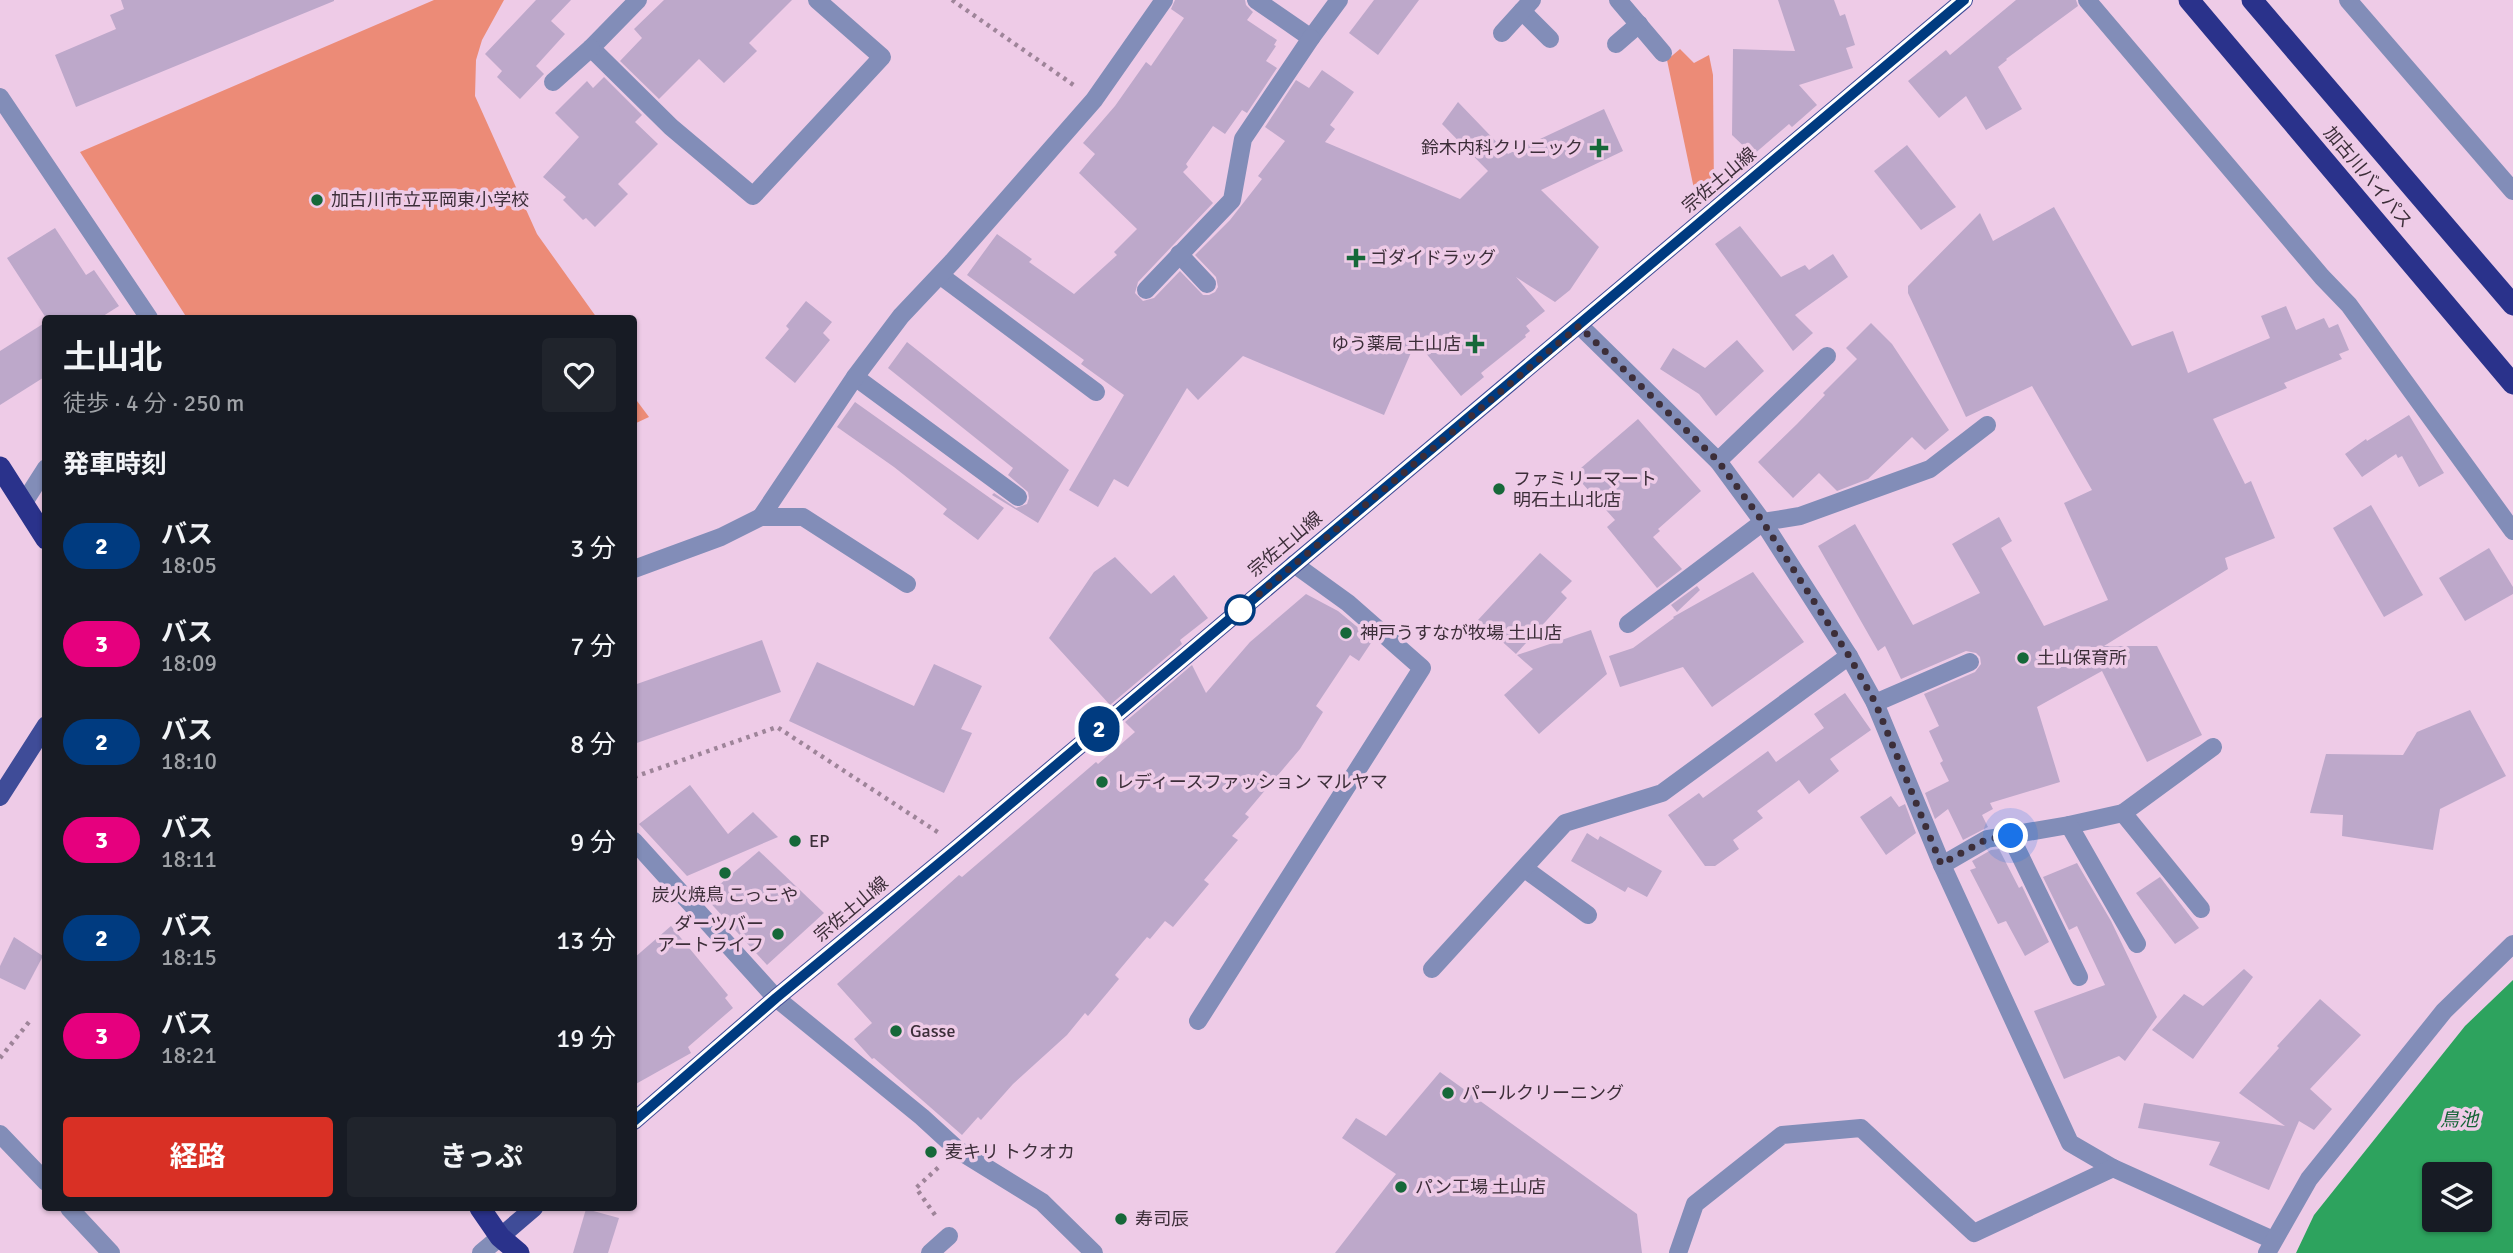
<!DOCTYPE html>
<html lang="ja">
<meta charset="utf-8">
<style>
body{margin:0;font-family:Signika,"Noto Sans JP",sans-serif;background:#20242c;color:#f1f3f6;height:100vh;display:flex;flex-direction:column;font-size:26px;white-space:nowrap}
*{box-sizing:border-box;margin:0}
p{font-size:23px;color:#9ea1a6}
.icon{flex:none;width:38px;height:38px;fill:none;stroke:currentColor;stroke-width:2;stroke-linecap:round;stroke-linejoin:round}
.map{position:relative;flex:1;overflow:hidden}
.details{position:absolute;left:42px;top:315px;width:595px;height:896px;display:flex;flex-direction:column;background:#171b24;border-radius:7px;box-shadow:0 2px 5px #0004}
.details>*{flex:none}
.badge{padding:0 14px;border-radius:23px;font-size:24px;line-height:46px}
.controls{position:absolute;left:2422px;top:1162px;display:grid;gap:14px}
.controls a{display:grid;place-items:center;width:70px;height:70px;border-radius:7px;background:#171b24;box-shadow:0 2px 5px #0004;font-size:35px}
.you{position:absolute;width:35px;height:35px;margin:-18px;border:5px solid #fff;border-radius:50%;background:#1a73e8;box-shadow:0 0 0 10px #1a73e833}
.map>.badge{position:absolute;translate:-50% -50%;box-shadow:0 0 0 4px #fff}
h2{padding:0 21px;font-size:26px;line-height:63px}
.round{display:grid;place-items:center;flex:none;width:74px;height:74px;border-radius:7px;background:#20242c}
.headline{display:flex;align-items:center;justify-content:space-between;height:119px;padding:0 21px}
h1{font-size:33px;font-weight:700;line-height:52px}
.action{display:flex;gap:14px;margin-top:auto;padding:14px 21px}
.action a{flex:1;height:80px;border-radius:7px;background:#d93025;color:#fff;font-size:28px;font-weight:700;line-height:80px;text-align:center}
.action a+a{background:#20242c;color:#f1f3f6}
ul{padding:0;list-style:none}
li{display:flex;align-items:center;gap:21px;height:98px;padding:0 21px}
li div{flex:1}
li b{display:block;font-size:26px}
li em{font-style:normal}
li .badge{min-width:77px;font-weight:700;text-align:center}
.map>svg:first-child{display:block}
.green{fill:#ec8b77}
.water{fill:#2da35e;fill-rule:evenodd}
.building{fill:#bda8ca}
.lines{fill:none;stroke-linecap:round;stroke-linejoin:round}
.path{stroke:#9e8499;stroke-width:4.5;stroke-dasharray:3.5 5;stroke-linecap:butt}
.minor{stroke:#828db8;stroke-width:18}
.major{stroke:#3f4c98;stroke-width:18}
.highway{stroke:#2a328b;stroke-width:21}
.line-casing{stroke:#fff;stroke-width:16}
.line{stroke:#003b80;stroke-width:10}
.walk{stroke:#3c2e39;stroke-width:7;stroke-dasharray:0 12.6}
.poi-dot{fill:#166839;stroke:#eecbe7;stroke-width:2.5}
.stop-dot{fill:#fff;stroke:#003b80;stroke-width:3.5}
.labels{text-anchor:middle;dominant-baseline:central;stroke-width:7;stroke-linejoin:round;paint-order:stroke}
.poi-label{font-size:18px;fill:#3c2e39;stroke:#eecbe7;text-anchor:start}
.street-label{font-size:18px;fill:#3c2e39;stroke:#eecbe7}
.water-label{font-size:19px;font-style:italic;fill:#126335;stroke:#eecbe7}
</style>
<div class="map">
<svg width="2513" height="1253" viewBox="0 0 2513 1253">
<rect width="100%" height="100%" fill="#eecbe7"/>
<!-- green -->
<g class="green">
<polygon points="434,0 504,0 482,40 476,60 475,96 537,234 597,318 187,318 80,152"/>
<polygon points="1680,49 1694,63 1709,55 1713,75 1714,195 1698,208 1667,60"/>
<polygon points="634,397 649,417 634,424"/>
</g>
<!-- water -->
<path class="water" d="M 2513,980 L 2513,1253 L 2296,1253 L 2314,1215 L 2465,1026 ZM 2434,1174 L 2480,1174 L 2480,1220 L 2434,1220 Z"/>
<!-- building -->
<g class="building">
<polygon points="121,0 334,0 334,1 76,107 55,55 116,29 110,15 124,9"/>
<polygon points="536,0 571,0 551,21 565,34 536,66 544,74 520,99 497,77 502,71 485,54"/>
<polygon points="664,0 792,0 749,43 757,51 724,83 699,59 659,99 620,61 642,38 634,29"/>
<polygon points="1175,0 1245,0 1246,5 1253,12 1247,20 1277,40 1274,45 1276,46 1266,61 1277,68 1247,113 1242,110 1225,134 1213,126 1186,164 1188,167 1183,172 1213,203 1138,282 1135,293 1143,301 1154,298 1180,271 1203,295 1209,295 1215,292 1218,287 1216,277 1195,255 1230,220 1262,179 1258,176 1285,141 1265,127 1296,80 1309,88 1322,70 1354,92 1330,125 1335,129 1325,142 1460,199 1488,171 1442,124 1458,102 1508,154 1604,109 1623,151 1541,190 1599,247 1570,290 1555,302 1516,277 1545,311 1526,326 1530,331 1525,335 1526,337 1481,373 1484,377 1461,396 1416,341 1384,415 1243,356 1198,400 1187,388 1128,487 1114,479 1098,507 1069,490 1124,395 1081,364 1084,360 967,275 997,234 1032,259 1029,262 1074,294 1117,255 1114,252 1137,229 1079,173 1095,154 1083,143 1115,106 1146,62 1151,66 1184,18 1171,9"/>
<polygon points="1374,0 1419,0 1378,55 1349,33"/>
<polygon points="1778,0 1834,0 1840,16 1845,14 1855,45 1846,48 1853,68 1799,85 1817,105 1792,127 1789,124 1753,155 1732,135 1733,49 1795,51"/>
<polygon points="2016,0 2076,0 2078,6 2006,59 2007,60 1998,67 2022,109 1986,130 1966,96 1939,118 1908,81 1946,50 1950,55"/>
<polygon points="604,77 642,115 635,122 658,144 618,184 628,194 595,227 586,218 583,220 563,200 566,197 543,177 579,137 555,113 587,81 593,88"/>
<polygon points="1907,145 1956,207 1921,230 1874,171"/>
<polygon points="2054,207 2132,346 2173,331 2188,373 2270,338 2261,316 2286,306 2296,330 2324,318 2329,328 2338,324 2349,350 2339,354 2342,359 2284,383 2287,388 2213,419 2245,484 2251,481 2275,538 2225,558 2228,569 2104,646 2157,646 2202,735 2147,762 2102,671 2037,707 2060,782 1990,803 1993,809 1982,815 1988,827 1963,840 1948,809 1935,819 1925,793 1949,781 1940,763 1943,761 1929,731 1939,726 1924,694 1975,672 1981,664 1980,657 1976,653 1966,651 1901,679 1885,646 1878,651 1818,546 1855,524 1913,625 1980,593 1952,544 1999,517 2012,541 2001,548 2044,626 2108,600 2064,503 2092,490 2032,386 1966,417 1908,293 1908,286 1980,213 1993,241"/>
<polygon points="1740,226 1781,277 1805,265 1809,270 1833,254 1848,277 1795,315 1813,333 1793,351 1715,244"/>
<polygon points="55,228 86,275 94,270 119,306 100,318 46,318 7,258"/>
<polygon points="806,301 832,322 823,333 830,340 795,383 765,358 789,329 786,326"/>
<polygon points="46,322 46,376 0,405 0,351"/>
<polygon points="1871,323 1892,344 1949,430 1925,450 1912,437 1868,479 1837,491 1819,473 1793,498 1758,462 1797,424 1825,395 1823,393 1857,359 1846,348"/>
<polygon points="1737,340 1764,371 1716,416 1699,394 1660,369 1673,348 1705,368"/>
<polygon points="907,342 1069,470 1038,523 992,495 994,493 1016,508 1027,504 1029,498 1028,492 1008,475 1013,468 888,368"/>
<polygon points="855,402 1004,508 978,540 943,514 947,509 894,467 837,427"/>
<polygon points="2409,415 2444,473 2419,487 2402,456 2398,458 2396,454 2362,477 2345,454 2366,439 2367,441"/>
<polygon points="1638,419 1701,491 1658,529 1660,531 1653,537 1682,569 1657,588 1607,527 1615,520 1574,474"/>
<polygon points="2371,505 2423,595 2384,617 2333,528"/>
<polygon points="2489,548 2513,587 2513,594 2465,621 2439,578"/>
<polygon points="1540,553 1572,581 1561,592 1567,598 1516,654 1478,620"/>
<polygon points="1115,557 1151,594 1174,575 1208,618 1180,640 1182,644 1110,705 1049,638 1094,572"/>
<polygon points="1753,572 1804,642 1712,707 1683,667 1620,687 1609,656 1633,648 1674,618 1673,617"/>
<polygon points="1697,586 1700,590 1677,612 1671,605"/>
<polygon points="1306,594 1338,611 1373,640 1359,661 1350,655 1316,706 1323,712 1300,749 1245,814 1249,817 1232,836 1238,840 1204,880 1209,884 1173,927 1165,921 1150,939 1147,937 1115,975 1119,979 1088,1016 1085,1013 1067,1035 1013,1084 981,1120 978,1117 962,1135 874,1058 872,1059 854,1039 872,1023 837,984 959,875 962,877 1096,762 1098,764 1135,732 1125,722 1192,665 1206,693 1250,642"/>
<polygon points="1591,630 1607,674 1539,734 1504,695 1533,669 1517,655"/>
<polygon points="762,640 781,692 634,744 634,685"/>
<polygon points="817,662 914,706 934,664 982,686 961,729 972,733 944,793 789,721"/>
<polygon points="1845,693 1871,730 1830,759 1839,771 1809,794 1799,780 1757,811 1763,818 1733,840 1739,849 1715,866 1705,866 1668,815 1699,793 1703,798 1768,751 1776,762 1824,728 1814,714"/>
<polygon points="2470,710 2506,776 2440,809 2433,850 2342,836 2343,815 2310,813 2326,754 2403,755 2417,732"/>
<polygon points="690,785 728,834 753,812 778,837 687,876 639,824"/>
<polygon points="1891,796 1899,807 1905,804 1916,833 1886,855 1860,817"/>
<polygon points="1587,833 1598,840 1600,836 1662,871 1647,897 1628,887 1625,892 1571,861"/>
<polygon points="1999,849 2019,888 2022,886 2049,942 2025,956 2006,921 1998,924 1970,870 1976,868 1972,861 1991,850"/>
<polygon points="759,851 824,913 767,965 705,897"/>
<polygon points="2077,863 2111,921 2157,1017 2125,1061 2119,1056 2064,1079 2034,1011 2105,985 2077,926 2069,930 2043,877"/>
<polygon points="2160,877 2199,928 2175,944 2136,893"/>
<polygon points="671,926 728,995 725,998 733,1008 688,1047 691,1053 634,1085 634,958"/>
<polygon points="14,937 43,956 25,990 0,978 0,966"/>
<polygon points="2244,969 2253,977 2193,1059 2152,1030 2184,994 2203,1006"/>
<polygon points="2320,999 2361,1035 2310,1089 2332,1109 2314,1130 2299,1121 2269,1190 2209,1165 2220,1142 2138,1128 2144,1103 2285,1126 2239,1093 2279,1048 2277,1046"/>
<polygon points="1440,1072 1637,1214 1642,1253 1335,1253 1396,1174 1342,1138 1356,1118 1386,1136"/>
<polygon points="586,1209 619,1218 608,1253 573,1253"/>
</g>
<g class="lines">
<!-- path -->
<g class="path">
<polyline points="952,0 1075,86"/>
<polyline points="634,777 777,727 939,833"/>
<polyline points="0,1058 29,1022"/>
<polyline points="935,1215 916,1188 941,1165"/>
</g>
<!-- minor -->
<g class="minor">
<polyline points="638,0 591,48 671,127 753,196 882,57 817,0"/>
<polyline points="1256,0 1311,38 1339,0"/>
<polyline points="1618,0 1663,53"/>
<polyline points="2087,0 2322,277 2349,305 2513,531"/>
<polyline points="2348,0 2513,191"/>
<polyline points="1522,11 1550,39"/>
<polyline points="1502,33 1532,0"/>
<polyline points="1616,44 1639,24"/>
<polyline points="553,82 591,48"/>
<polyline points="0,97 149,318"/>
<polyline points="1179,254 1207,284"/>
<polyline points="941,276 1096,392"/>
<polyline points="1146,290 1232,200 1243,139 1311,38"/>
<polyline points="1579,325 1718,461 1763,522 1849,656 1875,703 1942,865 2070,1143 2113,1168"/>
<polyline points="855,377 1018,497"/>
<polyline points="1718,461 1827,356"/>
<polyline points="23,504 46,468"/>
<polyline points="761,517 855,377 901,316 952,262 1094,100 1164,0"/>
<polyline points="634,569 721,537 761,517 803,517 907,584"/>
<polyline points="1628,624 1763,522 1800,516 1930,469 1987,425"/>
<polyline points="1875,703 1970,662"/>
<polyline points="2123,813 2213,747"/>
<polyline points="2069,825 2123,813 2201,909"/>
<polyline points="2011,837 2079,977"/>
<polyline points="634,841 776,998 922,1117 958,1150 1042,1202 1094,1253"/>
<polyline points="1942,865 1987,839 2069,825 2137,944"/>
<polyline points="1525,869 1588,915"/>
<polyline points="1432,969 1565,823 1662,793 1849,656"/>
<polyline points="1198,1021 1422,668 1348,603 1294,564"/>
<polyline points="0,1134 46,1182"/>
<polyline points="69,1208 111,1253"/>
<polyline points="481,1253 500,1237"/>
<polyline points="930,1253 949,1236"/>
<polyline points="1678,1253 1695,1204 1782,1135 1861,1128 1974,1233 2113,1168 2273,1240"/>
<polyline points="2267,1253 2309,1179 2444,1011 2513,944"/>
</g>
<!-- major -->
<g class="major">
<polyline points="0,797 46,725"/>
<polyline points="634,1121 776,998 959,847 1964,0"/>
<polyline points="500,1237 534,1208"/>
</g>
<!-- highway -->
<g class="highway">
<polyline points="2189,0 2513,384"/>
<polyline points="2252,0 2513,305"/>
<polyline points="0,467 46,539"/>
<polyline points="480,1208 500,1237 519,1253"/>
</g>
</g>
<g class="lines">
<defs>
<polyline id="line" points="634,1121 776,998 959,847 1964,0"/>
</defs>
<!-- line casing -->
<use href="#line" class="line-casing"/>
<!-- line -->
<use href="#line" class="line"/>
<!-- walk -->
<polyline class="walk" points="1240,610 1579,326 1718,461 1763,522 1849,656 1875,702 1941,864 1987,839 2011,836"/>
</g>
<!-- markers -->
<g class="poi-dot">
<path d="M1595.5 137.5h7v7h7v7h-7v7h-7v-7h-7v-7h7z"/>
<circle cx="317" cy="200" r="7"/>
<path d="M1352.5 247.5h7v7h7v7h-7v7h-7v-7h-7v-7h7z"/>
<path d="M1471.5 333.5h7v7h7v7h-7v7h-7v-7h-7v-7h7z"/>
<circle cx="1499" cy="489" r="7"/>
<circle cx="1346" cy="633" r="7"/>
<circle cx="2023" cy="658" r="7"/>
<circle cx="1102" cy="782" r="7"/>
<circle cx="795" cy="841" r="7"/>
<circle cx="725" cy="873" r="7"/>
<circle cx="778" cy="934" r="7"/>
<circle cx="896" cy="1031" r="7"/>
<circle cx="1448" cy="1093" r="7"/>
<circle cx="931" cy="1152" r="7"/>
<circle cx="1401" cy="1187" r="7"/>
<circle cx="1121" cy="1219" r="7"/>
</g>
<circle class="stop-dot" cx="1240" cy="610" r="14"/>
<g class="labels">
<!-- poi labels -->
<g class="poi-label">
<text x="1583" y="148" text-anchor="end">鈴木内科クリニック</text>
<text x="331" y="200">加古川市立平岡東小学校</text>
<text x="1370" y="258">ゴダイドラッグ</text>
<text x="1461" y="344" text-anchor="end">ゆう薬局 土山店</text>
<text x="1513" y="479">ファミリーマート<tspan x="1513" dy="21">明石土山北店</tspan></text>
<text x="1360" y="633">神戸うすなが牧場 土山店</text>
<text x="2037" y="658">土山保育所</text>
<text x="1116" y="782">レディースファッション マルヤマ</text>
<text x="809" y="841">EP</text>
<text x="725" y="895" text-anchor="middle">炭火焼鳥 こっこや</text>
<text x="764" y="924" text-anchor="end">ダーツバー<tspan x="764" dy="21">アートライフ</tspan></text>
<text x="910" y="1031">Gasse</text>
<text x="1462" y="1093">パールクリーニング</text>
<text x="945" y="1152">麦キリ トクオカ</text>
<text x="1415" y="1187">パン工場 土山店</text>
<text x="1135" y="1219">寿司辰</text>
</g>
<!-- street labels -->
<g class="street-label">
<text transform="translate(2368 177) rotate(50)">加古川バイパス</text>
<text transform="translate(1719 180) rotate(-40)">宗佐土山線</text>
<text transform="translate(1285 544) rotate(-40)">宗佐土山線</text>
<text transform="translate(851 909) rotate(-40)">宗佐土山線</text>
</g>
<!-- water labels -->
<g class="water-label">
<text x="2459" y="1120">鳥池</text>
</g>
</g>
</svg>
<div class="controls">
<a><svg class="icon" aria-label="layers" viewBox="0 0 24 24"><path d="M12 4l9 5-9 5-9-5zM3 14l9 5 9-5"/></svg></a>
</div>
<div class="you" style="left:2011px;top:836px"></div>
<b class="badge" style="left:1099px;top:729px;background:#003b80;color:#fff">2</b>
<section class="details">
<div class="headline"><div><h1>土山北</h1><p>徒歩 · 4 分 · 250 m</p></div><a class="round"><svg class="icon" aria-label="heart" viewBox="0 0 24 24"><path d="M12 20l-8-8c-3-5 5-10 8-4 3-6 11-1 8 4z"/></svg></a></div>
<h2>発車時刻</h2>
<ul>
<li><span class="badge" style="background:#003b80;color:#fff">2</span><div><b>バス</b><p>18:05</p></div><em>3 分</em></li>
<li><span class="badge" style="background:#e6007e;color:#fff">3</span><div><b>バス</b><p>18:09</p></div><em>7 分</em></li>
<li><span class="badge" style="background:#003b80;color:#fff">2</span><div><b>バス</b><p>18:10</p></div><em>8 分</em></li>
<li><span class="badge" style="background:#e6007e;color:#fff">3</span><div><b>バス</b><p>18:11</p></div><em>9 分</em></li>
<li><span class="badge" style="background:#003b80;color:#fff">2</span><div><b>バス</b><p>18:15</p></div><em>13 分</em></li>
<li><span class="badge" style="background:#e6007e;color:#fff">3</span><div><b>バス</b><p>18:21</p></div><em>19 分</em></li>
</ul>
<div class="action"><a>経路</a><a>きっぷ</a></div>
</section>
</div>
